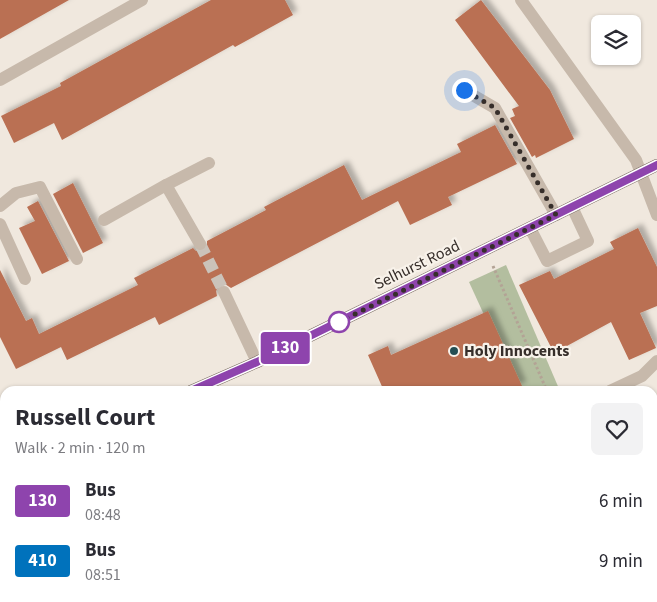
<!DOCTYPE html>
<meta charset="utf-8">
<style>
body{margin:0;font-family:"Source Sans 3",sans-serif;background:#f2f2f3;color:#2b2b33;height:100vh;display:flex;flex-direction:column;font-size:19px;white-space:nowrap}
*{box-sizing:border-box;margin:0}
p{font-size:16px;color:#7c7c81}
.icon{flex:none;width:28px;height:28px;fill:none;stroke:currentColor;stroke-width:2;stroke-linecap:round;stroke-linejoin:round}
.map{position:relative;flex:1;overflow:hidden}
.sheet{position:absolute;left:0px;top:386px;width:658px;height:216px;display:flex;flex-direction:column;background:#fff;border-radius:15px 15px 0 0;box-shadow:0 1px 4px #0004}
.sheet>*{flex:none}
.badge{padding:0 10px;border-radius:4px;font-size:18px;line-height:32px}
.buttons{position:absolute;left:591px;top:15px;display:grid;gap:10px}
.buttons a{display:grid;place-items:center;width:50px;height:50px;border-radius:8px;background:#fff;box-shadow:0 1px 4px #0004;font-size:25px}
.you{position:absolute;width:25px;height:25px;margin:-12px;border:4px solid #fff;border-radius:50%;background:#1a73e8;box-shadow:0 0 0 8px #1a73e833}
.map>.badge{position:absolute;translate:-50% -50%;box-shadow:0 0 0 2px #fff}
.round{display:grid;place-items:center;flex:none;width:52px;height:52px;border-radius:8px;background:#f2f2f3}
.headline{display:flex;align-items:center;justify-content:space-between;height:85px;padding:0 15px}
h1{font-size:24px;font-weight:700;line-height:38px}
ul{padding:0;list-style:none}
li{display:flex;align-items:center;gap:15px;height:60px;padding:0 15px}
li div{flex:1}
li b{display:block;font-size:19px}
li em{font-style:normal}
li .badge{min-width:55px;font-weight:700;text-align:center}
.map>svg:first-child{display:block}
.green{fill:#b3be9f}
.building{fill:#ba6f52;filter:url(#shadow)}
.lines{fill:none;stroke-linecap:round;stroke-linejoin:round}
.minor-tunnel{stroke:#cbc3ba;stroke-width:12;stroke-dasharray:12 6;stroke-linecap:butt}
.path{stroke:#b3a395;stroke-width:3;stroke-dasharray:2.5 2.5;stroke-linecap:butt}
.minor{stroke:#c7b9ab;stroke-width:12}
.major{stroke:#76665c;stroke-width:12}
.line-casing{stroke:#fff;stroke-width:11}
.line{stroke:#8e44ad;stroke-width:8}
.walk{stroke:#362e2a;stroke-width:5;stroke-dasharray:0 9}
.stop-dot{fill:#fff;stroke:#8e44ad;stroke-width:2.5}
.poi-dot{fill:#234e53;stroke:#f8f2ea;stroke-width:2}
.labels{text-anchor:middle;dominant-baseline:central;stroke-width:4.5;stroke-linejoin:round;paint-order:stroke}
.street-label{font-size:16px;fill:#362e2a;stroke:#f8f2ea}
.poi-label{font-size:16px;font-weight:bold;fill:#362e2a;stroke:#f8f2ea;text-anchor:start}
</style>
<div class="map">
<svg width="657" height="602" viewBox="0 0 657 602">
<defs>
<filter id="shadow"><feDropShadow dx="4.5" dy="-4.5" stdDeviation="2.5" flood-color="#0004"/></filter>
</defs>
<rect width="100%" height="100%" fill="#f0e8de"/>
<!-- green -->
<g class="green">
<polygon points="506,265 560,391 519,391 469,282"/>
<polygon points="657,470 657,602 446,602 444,598 652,598 652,472"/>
<polygon points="226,598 295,598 297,602 216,602"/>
</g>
<!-- building -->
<g class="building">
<polygon points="0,0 69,0 0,39"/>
<polygon points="211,0 285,0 293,15 235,47 233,45 62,140 54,123 14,143 1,116 61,86 60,83"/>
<polygon points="481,0 550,90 574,139 536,158 535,155 532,157 510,118 515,116 512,109 519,106 455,20"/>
<polygon points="495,125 517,164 448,197 452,205 410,225 398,201 231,288 225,284 220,285 216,291 217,296 159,325 155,317 67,360 61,347 16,369 0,337 0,270 26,321 32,318 39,334 138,285 134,278 193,248 196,251 204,251 207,248 207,241 266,210 264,207 344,165 362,200 461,152 457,144"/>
<polygon points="73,183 103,243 83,253 53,194"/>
<polygon points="38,201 69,261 42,274 19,228 35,221 27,207"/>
<polygon points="638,228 657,267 657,306 640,313 656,348 629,360 611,322 554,353 519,285 550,271 554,279 614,249 610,242"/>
<polygon points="488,311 522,386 510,391 384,391 368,355 388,346 391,355"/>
</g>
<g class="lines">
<!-- minor-tunnel -->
<polyline class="minor-tunnel" points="200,244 224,292"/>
<!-- path -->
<g class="path">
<polyline points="493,266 547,391"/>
<polyline points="652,538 657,541"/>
</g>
<!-- minor -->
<g class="minor">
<polyline points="521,0 636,160 657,215"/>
<polyline points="0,80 142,0"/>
<polyline points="464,90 495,108 556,215"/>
<polyline points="166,185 209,163"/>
<polyline points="0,206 16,193 40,187 77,259"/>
<polyline points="104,220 166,185 200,244"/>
<polyline points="0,224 25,279"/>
<polyline points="530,228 547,261 588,241 572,207"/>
<polyline points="224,292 257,362"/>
<polyline points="610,391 642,376 657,361"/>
<polyline points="0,417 5,423"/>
</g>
<!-- major -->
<g class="major">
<polyline points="191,391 257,362 657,165"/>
<polyline points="0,474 5,472"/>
</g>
</g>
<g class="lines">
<defs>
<polyline id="line" points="191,391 257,362 657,165"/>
</defs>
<!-- line casing -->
<use href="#line" class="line-casing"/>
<!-- line -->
<use href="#line" class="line"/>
<!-- walk -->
<polyline class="walk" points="339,322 556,215 495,108 464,90"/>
</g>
<!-- markers -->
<circle class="stop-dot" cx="339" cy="322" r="10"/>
<circle class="poi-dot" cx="454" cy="351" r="5"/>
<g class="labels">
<!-- street labels -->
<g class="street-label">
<text transform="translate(417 265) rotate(-26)">Selhurst Road</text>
</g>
<!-- poi labels -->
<g class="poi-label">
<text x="464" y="351">Holy Innocents</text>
</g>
</g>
</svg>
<div class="buttons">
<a><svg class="icon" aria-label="layers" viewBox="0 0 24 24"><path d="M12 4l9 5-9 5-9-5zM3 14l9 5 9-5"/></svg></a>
</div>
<div class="you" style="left:464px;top:90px"></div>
<b class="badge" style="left:285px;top:348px;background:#8e44ad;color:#fff">130</b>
<section class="sheet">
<div class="headline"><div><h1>Russell Court</h1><p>Walk · 2 min · 120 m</p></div><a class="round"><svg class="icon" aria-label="heart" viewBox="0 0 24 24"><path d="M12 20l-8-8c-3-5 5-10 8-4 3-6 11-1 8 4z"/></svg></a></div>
<ul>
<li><span class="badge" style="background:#8e44ad;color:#fff">130</span><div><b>Bus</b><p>08:48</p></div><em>6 min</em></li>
<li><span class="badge" style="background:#0072bc;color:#fff">410</span><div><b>Bus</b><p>08:51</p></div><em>9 min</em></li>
</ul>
</section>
</div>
